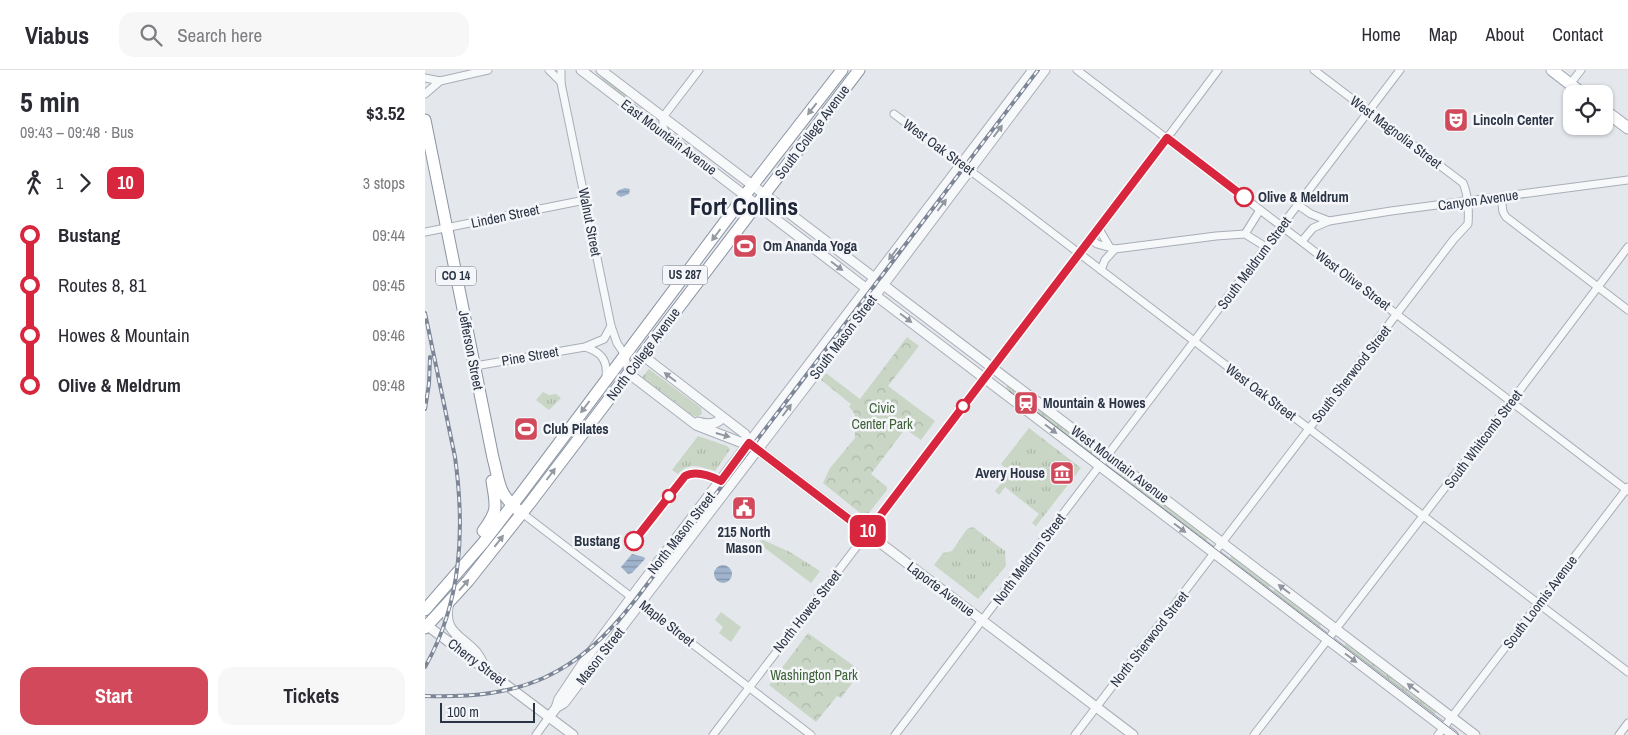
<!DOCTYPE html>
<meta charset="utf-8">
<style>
body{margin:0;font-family:"Archivo Narrow",sans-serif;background:#f7f7f7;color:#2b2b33;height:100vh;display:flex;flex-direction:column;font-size:19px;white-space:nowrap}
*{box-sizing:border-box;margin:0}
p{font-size:16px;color:#7c7c81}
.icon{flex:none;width:28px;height:28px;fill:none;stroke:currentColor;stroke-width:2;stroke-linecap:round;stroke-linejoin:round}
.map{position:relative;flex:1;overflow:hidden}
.panel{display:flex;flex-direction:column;background:#fff;width:425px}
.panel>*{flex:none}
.badge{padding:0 10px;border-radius:8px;font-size:18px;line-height:32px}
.buttons{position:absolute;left:1138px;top:15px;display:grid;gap:10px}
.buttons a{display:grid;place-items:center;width:50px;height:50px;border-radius:10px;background:#fff;box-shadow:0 1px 4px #0004;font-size:25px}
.scale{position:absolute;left:15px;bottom:12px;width:95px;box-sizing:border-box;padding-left:5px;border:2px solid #2b3445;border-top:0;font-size:14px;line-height:18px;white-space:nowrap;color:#2b3445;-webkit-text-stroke:4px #f4f6f9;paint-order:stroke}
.map>.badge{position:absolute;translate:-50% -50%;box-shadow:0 0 0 2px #fff}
.legs{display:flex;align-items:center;gap:8px;height:55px;padding:0 20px;font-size:16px}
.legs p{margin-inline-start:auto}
.head{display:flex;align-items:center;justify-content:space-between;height:85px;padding:0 20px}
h1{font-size:28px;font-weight:700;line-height:38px}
.button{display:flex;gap:10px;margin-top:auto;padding:10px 20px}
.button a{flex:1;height:58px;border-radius:15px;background:#d1495b;color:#fff;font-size:20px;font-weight:700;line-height:58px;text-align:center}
.button a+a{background:#f7f7f7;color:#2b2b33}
ul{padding:0 20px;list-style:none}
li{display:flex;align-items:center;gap:18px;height:50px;font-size:19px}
li i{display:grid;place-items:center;width:8px;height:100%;margin:0 6px;background:currentColor}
li i::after{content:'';width:12px;height:12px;margin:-6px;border:4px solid;border-radius:50%;background:#fff}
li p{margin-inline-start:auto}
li:first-child i{background:linear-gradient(#0000 50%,currentColor 0)}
li:last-child i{background:linear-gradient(currentColor 50%,#0000 0)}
header{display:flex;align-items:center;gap:30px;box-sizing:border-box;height:70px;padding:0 25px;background:#fff;border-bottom:1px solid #e1e1e2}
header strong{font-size:24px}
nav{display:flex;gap:28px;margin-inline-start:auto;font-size:18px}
.search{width:350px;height:45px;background:#f7f7f7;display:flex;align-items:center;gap:12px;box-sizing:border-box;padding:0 18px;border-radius:15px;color:#7c7c81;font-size:19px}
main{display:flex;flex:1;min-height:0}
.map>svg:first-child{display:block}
.grass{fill:url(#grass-tufts)}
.forest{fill:url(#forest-crowns)}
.garden{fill:#c9d6c5}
.water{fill:url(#water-rules)}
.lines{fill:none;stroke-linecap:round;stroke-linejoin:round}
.minor-casing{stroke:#a9aeb7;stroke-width:9}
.tertiary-casing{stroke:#a9aeb7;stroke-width:11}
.primary-casing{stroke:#a3abb8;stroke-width:13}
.trunk-casing{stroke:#8b94a3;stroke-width:13}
.minor{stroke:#f7f8fa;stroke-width:7}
.tertiary{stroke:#f7f8fa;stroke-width:9}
.primary{stroke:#fff;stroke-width:11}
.trunk{stroke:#fff;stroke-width:11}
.tram{stroke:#7d8696;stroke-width:1}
.rail-casing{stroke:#7d8696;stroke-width:4}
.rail{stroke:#f4f6f9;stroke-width:2;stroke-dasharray:5.5;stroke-linecap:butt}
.oneway{fill:#959aa2}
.oneway2{fill:#9196a0}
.line-1-casing{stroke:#fff;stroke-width:11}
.line-1{stroke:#d7263d;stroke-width:8}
.stop-1-dot{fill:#fff;stroke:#d7263d;stroke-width:2.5}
.labels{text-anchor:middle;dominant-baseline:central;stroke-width:5;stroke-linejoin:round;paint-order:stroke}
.shield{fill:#f4f6f9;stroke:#676e7b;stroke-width:1}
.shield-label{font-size:12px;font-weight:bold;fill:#2b3445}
.poi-label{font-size:14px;font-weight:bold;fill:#2b3445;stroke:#f4f6f9;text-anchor:start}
.street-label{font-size:14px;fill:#2b3445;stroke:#f4f6f9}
.stop-label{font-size:14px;font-weight:bold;fill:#2b3445;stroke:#f4f6f9;text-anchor:start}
.park-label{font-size:14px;fill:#3f6138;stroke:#f4f6f9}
.town-label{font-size:24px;font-weight:bold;fill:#1d2536;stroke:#f4f6f9}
</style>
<header>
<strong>Viabus</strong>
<div class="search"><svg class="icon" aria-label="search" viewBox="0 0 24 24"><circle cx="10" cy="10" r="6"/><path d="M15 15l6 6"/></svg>Search here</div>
<nav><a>Home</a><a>Map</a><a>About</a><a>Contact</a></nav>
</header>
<main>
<section class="panel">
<div class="head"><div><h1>5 min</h1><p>09:43 – 09:48 · Bus</p></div><b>$3.52</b></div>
<div class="legs"><svg class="icon" aria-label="walk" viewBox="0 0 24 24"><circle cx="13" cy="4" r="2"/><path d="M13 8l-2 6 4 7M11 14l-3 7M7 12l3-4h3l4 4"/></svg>1<svg class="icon" aria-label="forward" viewBox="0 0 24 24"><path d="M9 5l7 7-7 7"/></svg><b class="badge" style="background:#d7263d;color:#fff">10</b><p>3 stops</p></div>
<ul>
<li><i style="color:#d7263d"></i><b>Bustang</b><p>09:44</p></li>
<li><i style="color:#d7263d"></i><span>Routes 8, 81</span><p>09:45</p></li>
<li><i style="color:#d7263d"></i><span>Howes &amp; Mountain</span><p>09:46</p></li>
<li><i style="color:#d7263d"></i><b>Olive &amp; Meldrum</b><p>09:48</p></li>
</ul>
<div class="button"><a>Start</a><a>Tickets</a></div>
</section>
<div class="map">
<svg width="1203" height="665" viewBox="0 0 1203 665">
<defs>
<pattern id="grass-tufts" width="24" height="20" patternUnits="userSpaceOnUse" patternTransform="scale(1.25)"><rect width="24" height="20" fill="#c9d6c5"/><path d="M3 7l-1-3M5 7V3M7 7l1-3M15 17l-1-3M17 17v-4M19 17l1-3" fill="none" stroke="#adb8ab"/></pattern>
<pattern id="forest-crowns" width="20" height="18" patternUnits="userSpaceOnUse" patternTransform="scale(1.25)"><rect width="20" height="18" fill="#c9d6c5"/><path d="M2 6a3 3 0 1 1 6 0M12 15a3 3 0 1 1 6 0" fill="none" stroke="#adb8ab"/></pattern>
<pattern id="water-rules" width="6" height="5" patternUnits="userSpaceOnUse" patternTransform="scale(1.25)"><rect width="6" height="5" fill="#9fb4cc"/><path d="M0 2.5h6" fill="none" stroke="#8293a7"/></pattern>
</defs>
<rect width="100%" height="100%" fill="#e4e7ec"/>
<!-- grass -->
<g class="grass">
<polygon points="224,299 276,338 277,344 272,347 267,345 217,307"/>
<polygon points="583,314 668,379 667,383 665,384 580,320"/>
<polygon points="118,322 124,325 131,324 136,328 124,340 111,330"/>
<polygon points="604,358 656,398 611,456 607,453 614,444 580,417 574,425 570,421 585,402 576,394"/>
<path d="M 273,366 L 302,376 L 305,379 L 304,381 L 290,401 C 275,397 264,391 253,404 L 247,400 Z"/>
<polygon points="694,398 784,467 780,472 690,404"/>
<polygon points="548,457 580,481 581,496 553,529 509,495 518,483 527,481 542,459"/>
<polygon points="338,470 365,482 395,501 386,513 341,479 335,471"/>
<polygon points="807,485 845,514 845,517 841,519 804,490"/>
<polygon points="851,518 897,554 893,559 847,522"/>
<polygon points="922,572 1012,641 1008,646 919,577"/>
</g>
<!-- forest -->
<g class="forest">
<polygon points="161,0 165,0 173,7 185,11 203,25 202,28 199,28"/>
<path d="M 482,267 L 494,276 L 463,316 L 510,351 L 496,370 L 480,359 L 446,404 L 462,417 L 462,420 L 443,444 L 435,443 L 398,413 L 405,398 L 430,368 C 429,354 435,347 424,337 L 426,334 L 396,310 L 401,303 L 435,329 Z"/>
<polygon points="383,563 436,601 416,628 412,626 391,652 344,615"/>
</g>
<!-- garden -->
<g class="garden">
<polygon points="296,542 316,557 306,572 294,563 298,557 290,550"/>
<polygon points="411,606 419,612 405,630 397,623"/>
</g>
<!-- water -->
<g class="water">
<polygon points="200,118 205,119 204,124 196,127 192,125 191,123 194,120"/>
<polygon points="207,484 219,487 220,489 207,503 203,504 196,497"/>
<circle cx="298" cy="504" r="9"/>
</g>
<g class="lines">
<defs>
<g id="minor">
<polyline points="124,0 136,12"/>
<polyline points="136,0 136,13 186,256 192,273 200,285 203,303"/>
<polyline points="652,0 1203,421"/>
<polyline points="0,8 15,11 63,0"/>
<polyline points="1145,14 1156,0"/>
<polyline points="0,24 15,11"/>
<polyline points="469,44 579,126 1203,602"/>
<polyline points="241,65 238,56 238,47 274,0"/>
<polyline points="1076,127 1078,142 1081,147 1203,240"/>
<polyline points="873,135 886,144 904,151 888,158 877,171"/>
<polyline points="835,140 820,164 841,177"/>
<polyline points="904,151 966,141 1203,110"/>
<polyline points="674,159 684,176"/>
<polyline points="0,162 160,130"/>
<polyline points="666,169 672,174 690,179 791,166 820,164"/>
<polyline points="676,200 680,190 690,179"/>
<path d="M 160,277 C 176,282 183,290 181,307"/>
<polyline points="50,296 160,277 179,269 186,256"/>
<polyline points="97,443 386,665"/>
<polyline points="111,665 124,647"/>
<polyline points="288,665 674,159 793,0"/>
<polyline points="470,665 975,0"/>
<path d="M 650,665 L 1029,169 L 1043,154 C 1044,142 1043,124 1038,113 L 889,0"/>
<polyline points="829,665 1086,332 1203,177"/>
<polyline points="1013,665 1203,417"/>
<polyline points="1194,665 1203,653"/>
</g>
<g id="tertiary">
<polyline points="156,0 442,219 1028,665"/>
<polyline points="176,0 1050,665"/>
<polyline points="217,285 320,364 324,373 708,665"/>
<polyline points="203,303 271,355 315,372 324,373"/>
<path d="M 273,352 C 283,355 291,355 297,348"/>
<path d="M 24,532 C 17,562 34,564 51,582 C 54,586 57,591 59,596"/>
<polyline points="0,554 148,665"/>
<polyline points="134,636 139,633 444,234 620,0"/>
<polyline points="124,647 131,638 134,629 160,590 214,517 608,0"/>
</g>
<g id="primary">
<polyline points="1127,0 1158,24"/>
<polyline points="1179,40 1203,58"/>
</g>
<g id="trunk">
<path d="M 0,50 L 68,388 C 75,413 72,422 93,440"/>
<path d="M 58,461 C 74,439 71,437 67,411"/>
<polyline points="0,540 58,473 95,425 320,125 417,0"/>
<polyline points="0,558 43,511 105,433 434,0"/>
</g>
</defs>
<!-- minor casing -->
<use href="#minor" class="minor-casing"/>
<!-- tertiary casing -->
<use href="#tertiary" class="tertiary-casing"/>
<!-- primary casing -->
<use href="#primary" class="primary-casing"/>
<!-- trunk casing -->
<use href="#trunk" class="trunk-casing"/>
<!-- minor -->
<use href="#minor" class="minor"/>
<!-- tertiary -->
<use href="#tertiary" class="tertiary"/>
<!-- primary -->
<use href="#primary" class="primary"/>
<!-- trunk -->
<use href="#trunk" class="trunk"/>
<!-- tram -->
<polyline class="tram" points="584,321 1034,665"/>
<defs>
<g id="rail">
<path d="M 0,243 L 30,387 C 40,459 37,532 0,597"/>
<polyline points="0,339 4,314 5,287"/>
<path d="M 0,626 C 98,629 151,606 211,529 L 613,0"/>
</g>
</defs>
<!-- rail casing -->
<use href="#rail" class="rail-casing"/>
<!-- rail -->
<use href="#rail" class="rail"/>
</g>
<!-- one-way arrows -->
<defs><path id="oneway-solid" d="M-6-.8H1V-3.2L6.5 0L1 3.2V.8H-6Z" transform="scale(1.25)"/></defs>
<g class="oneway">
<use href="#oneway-solid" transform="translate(387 39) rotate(128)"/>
<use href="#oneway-solid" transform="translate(291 165) rotate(127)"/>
<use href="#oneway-solid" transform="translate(160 337) rotate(127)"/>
<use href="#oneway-solid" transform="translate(126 404) rotate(-53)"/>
<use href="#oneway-solid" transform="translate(74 471) rotate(-52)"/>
<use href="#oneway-solid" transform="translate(39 515) rotate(-49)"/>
</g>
<g class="oneway2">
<use href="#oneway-solid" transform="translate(573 61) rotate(-53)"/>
<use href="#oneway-solid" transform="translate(517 135) rotate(-53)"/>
<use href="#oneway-solid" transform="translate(468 184) rotate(127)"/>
<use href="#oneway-solid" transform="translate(412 196) rotate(37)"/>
<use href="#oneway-solid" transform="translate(481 248) rotate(37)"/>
<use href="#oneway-solid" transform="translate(245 307) rotate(-143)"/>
<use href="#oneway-solid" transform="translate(362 340) rotate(-53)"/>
<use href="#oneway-solid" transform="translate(626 359) rotate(37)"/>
<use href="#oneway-solid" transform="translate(298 365) rotate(16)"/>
<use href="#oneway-solid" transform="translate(755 458) rotate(37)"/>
<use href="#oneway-solid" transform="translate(859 519) rotate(-143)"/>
<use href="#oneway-solid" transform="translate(926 588) rotate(37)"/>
<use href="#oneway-solid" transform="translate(988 618) rotate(-143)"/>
</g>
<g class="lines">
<defs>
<path id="line-1" d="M 209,471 L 260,406 C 271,400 286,406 296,411 L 324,373 L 442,463 L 742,68 L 819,127"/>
</defs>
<!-- line-1 casing -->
<use href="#line-1" class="line-1-casing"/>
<!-- line-1 -->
<use href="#line-1" class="line-1"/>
</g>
<!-- icons -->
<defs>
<symbol id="theatre-square" viewBox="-11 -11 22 22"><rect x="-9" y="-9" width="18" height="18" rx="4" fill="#d1495b" stroke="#f4f6f9"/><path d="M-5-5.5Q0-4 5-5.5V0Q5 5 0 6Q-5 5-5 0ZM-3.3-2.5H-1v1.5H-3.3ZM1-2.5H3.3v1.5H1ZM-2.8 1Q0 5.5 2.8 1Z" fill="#fff"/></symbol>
<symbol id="stadium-square" viewBox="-11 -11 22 22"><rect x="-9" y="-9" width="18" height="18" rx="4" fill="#d1495b" stroke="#f4f6f9"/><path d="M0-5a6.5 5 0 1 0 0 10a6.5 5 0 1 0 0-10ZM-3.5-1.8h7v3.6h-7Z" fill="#fff"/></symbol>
<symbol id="station-square" viewBox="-11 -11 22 22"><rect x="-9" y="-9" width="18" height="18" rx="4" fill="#d1495b" stroke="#f4f6f9"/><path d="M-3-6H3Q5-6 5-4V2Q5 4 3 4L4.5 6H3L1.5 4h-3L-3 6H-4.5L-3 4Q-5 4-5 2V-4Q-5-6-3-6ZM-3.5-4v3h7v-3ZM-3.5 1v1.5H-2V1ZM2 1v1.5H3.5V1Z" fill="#fff"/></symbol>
<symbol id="museum-square" viewBox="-11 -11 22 22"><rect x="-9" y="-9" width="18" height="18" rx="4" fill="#d1495b" stroke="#f4f6f9"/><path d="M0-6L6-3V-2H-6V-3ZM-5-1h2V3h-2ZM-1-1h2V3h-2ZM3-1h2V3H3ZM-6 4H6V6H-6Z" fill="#fff"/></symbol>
<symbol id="civic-square" viewBox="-11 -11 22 22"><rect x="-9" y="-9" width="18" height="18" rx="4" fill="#d1495b" stroke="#f4f6f9"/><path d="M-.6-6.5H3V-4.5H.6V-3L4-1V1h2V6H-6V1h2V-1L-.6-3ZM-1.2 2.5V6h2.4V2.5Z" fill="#fff"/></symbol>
</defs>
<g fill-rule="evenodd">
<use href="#theatre-square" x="1017" y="36" width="28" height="28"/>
<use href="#stadium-square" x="306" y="162" width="28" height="28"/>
<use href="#station-square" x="587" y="319" width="28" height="28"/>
<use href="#stadium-square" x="87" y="345" width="28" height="28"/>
<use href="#museum-square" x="623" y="389" width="28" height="28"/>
<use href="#civic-square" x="305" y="424" width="28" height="28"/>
</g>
<!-- markers -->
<g class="stop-1-dot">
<circle cx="819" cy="127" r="9"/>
<circle cx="538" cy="336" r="6"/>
<circle cx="244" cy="426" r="6"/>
<circle cx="209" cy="471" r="9"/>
</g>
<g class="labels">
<!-- shield labels -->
<g class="shield">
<rect x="237.5" y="195.5" width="45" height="19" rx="4"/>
<rect x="11" y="196.5" width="40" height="19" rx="4"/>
</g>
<g class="shield-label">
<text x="260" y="205">US 287</text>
<text x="31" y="206">CO 14</text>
</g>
<!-- poi labels -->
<g class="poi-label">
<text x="1048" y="50">Lincoln Center</text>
<text x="338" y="176">Om Ananda Yoga</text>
<text x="618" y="333">Mountain &amp; Howes</text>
<text x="118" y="359">Club Pilates</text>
<text x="620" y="403" text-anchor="end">Avery House</text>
<text x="319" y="462" text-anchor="middle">215 North<tspan x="319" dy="16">Mason</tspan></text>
</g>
<!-- street labels -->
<g class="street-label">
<text transform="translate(387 62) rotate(-53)">South College Avenue</text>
<text transform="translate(971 62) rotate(37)">West Magnolia Street</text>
<text transform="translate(244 67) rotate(37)">East Mountain Avenue</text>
<text transform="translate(514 77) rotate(36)">West Oak Street</text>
<text transform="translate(1053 130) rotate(-8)">Canyon Avenue</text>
<text transform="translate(80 146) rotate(-12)">Linden Street</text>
<text transform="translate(165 152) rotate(79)">Walnut Street</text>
<text transform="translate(829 193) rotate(-53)">South Meldrum Street</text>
<text transform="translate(928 210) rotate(37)">West Olive Street</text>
<text transform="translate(418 267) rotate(-53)">South Mason Street</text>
<text transform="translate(46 280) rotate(79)">Jefferson Street</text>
<text transform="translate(218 284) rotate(-53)">North College Avenue</text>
<text transform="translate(105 286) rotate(-10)">Pine Street</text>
<text transform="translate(926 304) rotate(-52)">South Sherwood Street</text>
<text transform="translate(836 322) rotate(37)">West Oak Street</text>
<text transform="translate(1058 369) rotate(-53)">South Whitcomb Street</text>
<text transform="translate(695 394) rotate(37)">West Mountain Avenue</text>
<text transform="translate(256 463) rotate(-52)">North Mason Street</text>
<text transform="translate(604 489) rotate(-53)">North Meldrum Street</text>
<text transform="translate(516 519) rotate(37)">Laporte Avenue</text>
<text transform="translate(1115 532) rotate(-53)">South Loomis Avenue</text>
<text transform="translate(382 541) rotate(-52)">North Howes Street</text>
<text transform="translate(242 553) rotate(38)">Maple Street</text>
<text transform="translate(724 569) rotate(-52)">North Sherwood Street</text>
<text transform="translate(175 586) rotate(-52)">Mason Street</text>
<text transform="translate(52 592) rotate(37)">Cherry Street</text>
</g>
<!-- stop labels -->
<g class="stop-label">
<text x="833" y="127">Olive &amp; Meldrum</text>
<text x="195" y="471" text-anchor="end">Bustang</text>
</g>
<!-- park labels -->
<g class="park-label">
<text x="457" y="338">Civic<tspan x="457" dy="16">Center Park</tspan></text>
<text x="389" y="605">Washington Park</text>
</g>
<!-- town labels -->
<g class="town-label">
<text x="319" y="136">Fort Collins</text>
</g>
</g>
</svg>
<div class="buttons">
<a><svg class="icon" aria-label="locate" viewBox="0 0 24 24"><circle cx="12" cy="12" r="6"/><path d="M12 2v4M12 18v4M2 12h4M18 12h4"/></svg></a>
</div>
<div class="scale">100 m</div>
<b class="badge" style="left:443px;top:461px;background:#d7263d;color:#fff">10</b>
</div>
</main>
